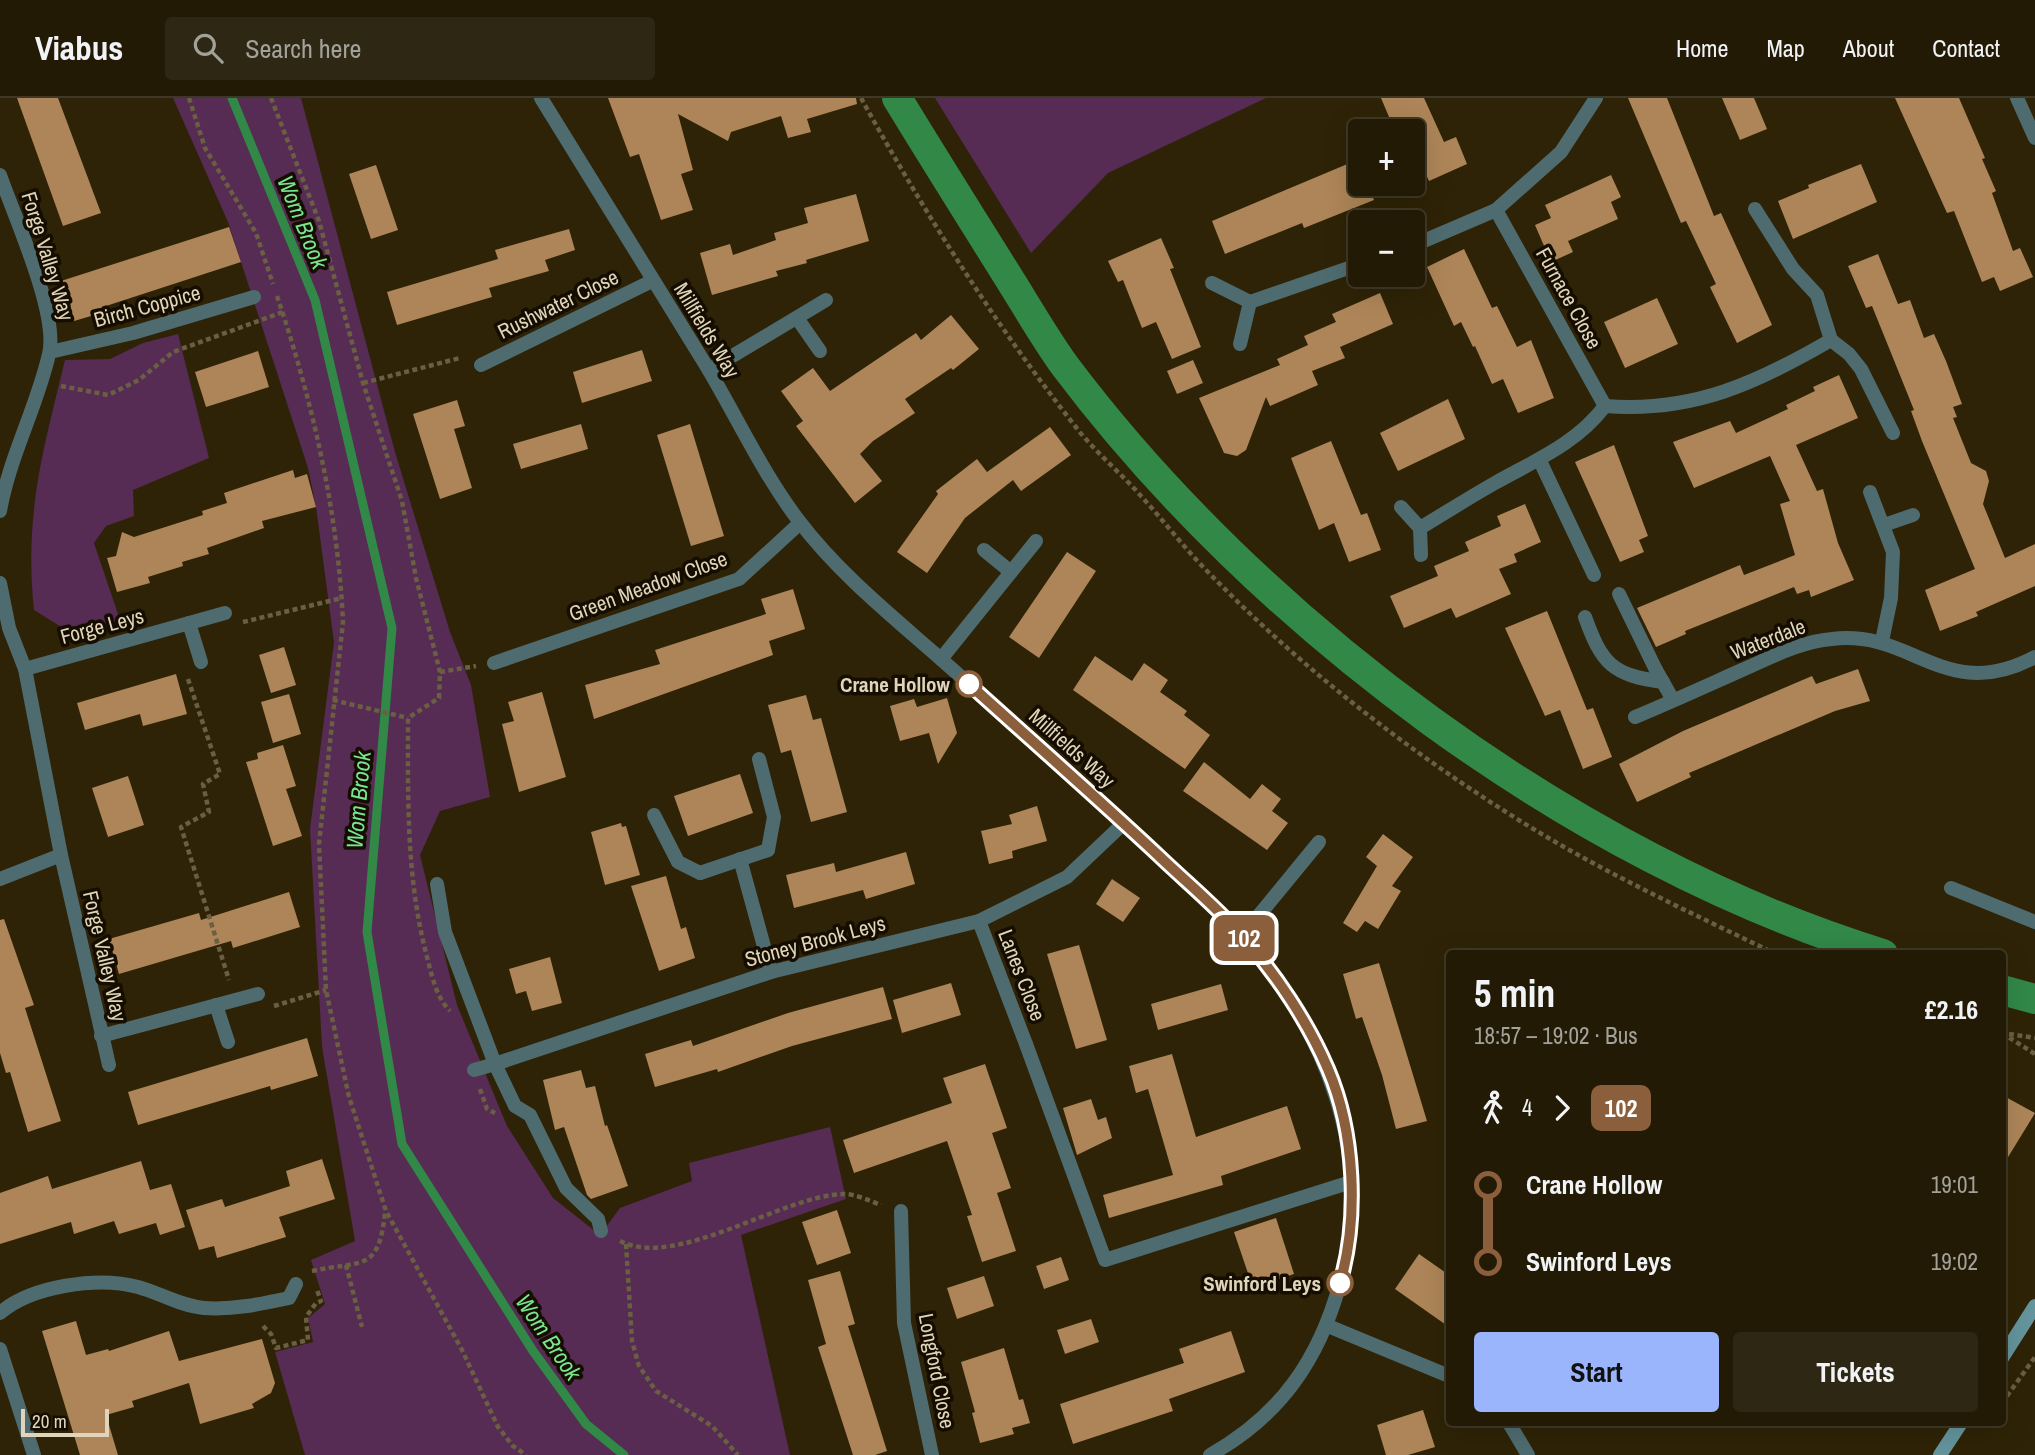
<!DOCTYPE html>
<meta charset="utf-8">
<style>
body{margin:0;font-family:"Archivo Narrow",sans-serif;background:#2e2713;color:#f1f3f6;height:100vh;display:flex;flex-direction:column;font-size:26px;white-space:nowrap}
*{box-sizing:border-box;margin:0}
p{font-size:23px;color:#a2a19a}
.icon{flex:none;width:38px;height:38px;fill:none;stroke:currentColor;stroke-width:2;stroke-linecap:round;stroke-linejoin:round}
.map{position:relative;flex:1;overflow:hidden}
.drawer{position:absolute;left:1446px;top:852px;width:560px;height:476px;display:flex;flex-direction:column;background:#221a04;border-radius:7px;box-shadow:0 7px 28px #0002,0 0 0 2px #3f3826}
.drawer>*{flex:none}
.badge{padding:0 14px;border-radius:10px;font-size:24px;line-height:46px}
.tools{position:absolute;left:1348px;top:21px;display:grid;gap:14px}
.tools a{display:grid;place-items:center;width:77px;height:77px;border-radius:7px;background:#221a04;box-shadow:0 7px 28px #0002,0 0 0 2px #3f3826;font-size:35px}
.scale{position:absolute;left:21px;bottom:18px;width:88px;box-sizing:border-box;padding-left:7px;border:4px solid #e0d5ba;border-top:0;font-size:19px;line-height:24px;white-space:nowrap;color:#e0d5ba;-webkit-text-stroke:5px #150d00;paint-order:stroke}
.map>.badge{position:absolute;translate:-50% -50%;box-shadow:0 0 0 4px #fff}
.legs{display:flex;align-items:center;gap:10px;height:77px;padding:0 28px;font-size:23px}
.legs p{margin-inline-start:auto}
.overview{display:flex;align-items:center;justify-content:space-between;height:119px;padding:0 28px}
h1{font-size:38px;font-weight:700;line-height:52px}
.button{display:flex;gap:14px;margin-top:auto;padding:14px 28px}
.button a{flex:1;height:80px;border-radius:7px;background:#9bb5fd;color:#111;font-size:28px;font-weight:700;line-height:80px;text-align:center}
.button a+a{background:#2e2713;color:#f1f3f6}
ul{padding:0 28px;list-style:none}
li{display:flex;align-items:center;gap:24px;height:77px;font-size:26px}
li i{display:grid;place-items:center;width:10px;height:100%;margin:0 9px;background:currentColor}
li i::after{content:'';width:18px;height:18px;margin:-9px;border:5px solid;border-radius:50%;background:#221a04}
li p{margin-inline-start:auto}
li:first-child i{background:linear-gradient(#0000 50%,currentColor 0)}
li:last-child i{background:linear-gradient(currentColor 50%,#0000 0)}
header{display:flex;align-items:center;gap:42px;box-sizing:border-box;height:98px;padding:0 35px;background:#221a04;border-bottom:2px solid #3f3826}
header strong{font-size:33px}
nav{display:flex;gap:38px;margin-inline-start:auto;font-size:24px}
.search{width:490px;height:63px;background:#2e2713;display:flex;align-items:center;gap:18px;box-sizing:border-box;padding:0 24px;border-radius:7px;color:#a2a19a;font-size:26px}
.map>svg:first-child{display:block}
.green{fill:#562b54}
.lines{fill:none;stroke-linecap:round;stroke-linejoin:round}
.stream{stroke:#318847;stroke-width:9}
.canal{stroke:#318847;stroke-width:30}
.building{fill:#ad8558}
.path{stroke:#6a5f43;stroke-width:4.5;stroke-dasharray:5 3.5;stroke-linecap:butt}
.lane{stroke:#4e6c70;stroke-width:14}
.street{stroke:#4e6c70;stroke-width:14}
.secondary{stroke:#64949c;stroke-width:14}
.line-1-casing{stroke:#fff;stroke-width:16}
.line-1{stroke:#8b5e3c;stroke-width:10}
.stop-1-dot{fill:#fff;stroke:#8b5e3c;stroke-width:3.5}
.labels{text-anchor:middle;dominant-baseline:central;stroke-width:7;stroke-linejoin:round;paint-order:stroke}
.street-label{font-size:21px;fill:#e0d5ba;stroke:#150d00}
.stop-label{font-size:21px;font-weight:bold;fill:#e0d5ba;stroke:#150d00;text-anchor:end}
.water-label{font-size:23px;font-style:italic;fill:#77e68e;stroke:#150d00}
</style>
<header>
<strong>Viabus</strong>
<div class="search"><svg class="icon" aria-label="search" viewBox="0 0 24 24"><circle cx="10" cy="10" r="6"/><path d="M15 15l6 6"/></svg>Search here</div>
<nav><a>Home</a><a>Map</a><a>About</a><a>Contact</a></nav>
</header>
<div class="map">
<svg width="2035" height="1357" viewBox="0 0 2035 1357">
<rect width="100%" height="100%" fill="#2e2306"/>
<!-- green -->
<g class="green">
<polygon points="173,0 301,0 395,354 450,534 471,587 490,699 440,713 420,757 457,907 507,1028 553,1100 600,1137 620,1110 692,1083 689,1065 830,1029 846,1101 741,1137 790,1357 305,1357 275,1254 313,1244 308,1220 325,1206 311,1162 355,1143 322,949 310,731 334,544 316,409 308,370 228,124"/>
<polygon points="935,0 1266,0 1108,75 1031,155"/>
<path d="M 178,236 L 209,360 L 133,392 L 134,418 L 106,428 L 94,445 L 120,522 L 79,540 L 34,512 C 24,417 43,353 65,262 L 110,261 L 143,245 Z"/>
</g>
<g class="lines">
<!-- stream -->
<polyline class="stream" points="232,0 315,202 392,530 367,834 402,1046 533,1253 586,1326 624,1357"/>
<!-- canal -->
<g class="canal">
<path d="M 897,0 C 933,59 970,118 1007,177 C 1026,207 1044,239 1065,268 C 1258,525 1574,761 1883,856"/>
<polyline points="2002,892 2035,901"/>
</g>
</g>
<!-- building -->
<g class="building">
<polygon points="17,0 58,0 101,115 63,128"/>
<polygon points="608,0 856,0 857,6 807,21 811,34 788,40 781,18 731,34 728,43 678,16 693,72 681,76 693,112 661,122 639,56 630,59"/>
<polygon points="1381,0 1424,0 1444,44 1456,39 1467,66 1429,83 1412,46 1412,33 1395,33"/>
<polygon points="1628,0 1667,0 1714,118 1721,115 1772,227 1737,245 1710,189 1716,186 1686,123 1681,125"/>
<polygon points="1722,0 1754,0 1767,31 1740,42"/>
<polygon points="1895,0 1959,0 1985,60 1982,61 1996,93 1992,95 2013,153 2020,150 2033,179 2000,193 1994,179 1982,184 1954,113 1947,115"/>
<polygon points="1357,62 1360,86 1367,86 1374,102 1304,130 1302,125 1225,156 1212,123"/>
<polygon points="1861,66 1877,104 1793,141 1778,103 1809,90 1808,87"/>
<polygon points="376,67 398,132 371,141 349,76"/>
<polygon points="1611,77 1621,99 1611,104 1618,121 1568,143 1573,154 1551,164 1535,127 1551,120 1545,107"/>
<polygon points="856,96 869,143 806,162 807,165 776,173 778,178 712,197 700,155 730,146 733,157 776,142 774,135 808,125 804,110"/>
<polygon points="229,129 241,164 106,208 108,213 74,223 61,183"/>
<polygon points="569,131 575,152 545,162 549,173 489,190 492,199 397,227 387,194 498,161 495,152"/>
<polygon points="1161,140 1174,170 1170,171 1201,249 1172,261 1156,224 1142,230 1123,182 1118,184 1108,163"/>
<polygon points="1464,151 1492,210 1497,208 1517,249 1531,242 1554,300 1518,315 1503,281 1492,286 1475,248 1473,249 1461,224 1454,228 1427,169"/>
<polygon points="1878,156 1898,206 1910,202 1924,240 1934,236 1946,263 1962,306 1953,309 1957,319 1953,320 1971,365 1986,373 1989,383 1983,406 2005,460 2035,446 2035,488 1976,514 1978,518 1940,533 1925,492 1975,471 1922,343 1911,313 1914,312 1887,245 1872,208 1866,210 1848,168"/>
<polygon points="1380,195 1393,226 1340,249 1345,260 1312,273 1318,287 1270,308 1266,299 1246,352 1237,358 1224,355 1199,300 1280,267 1277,261 1308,247 1304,238 1336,224 1332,216"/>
<polygon points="1657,200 1678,246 1625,270 1604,224"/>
<polygon points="951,217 979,251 953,272 951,270 905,301 915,315 873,343 860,356 882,383 855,405 796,328 803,323 781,293 813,270 830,293 916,235 921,242"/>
<polygon points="642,252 652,283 582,305 573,274"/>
<polygon points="258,253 269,289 206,309 195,274"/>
<polygon points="1193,262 1203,285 1177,296 1167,273"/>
<polygon points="1839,277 1858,320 1796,347 1817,393 1823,391 1838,445 1854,482 1811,499 1809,492 1797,496 1794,489 1685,533 1686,536 1656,549 1637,510 1740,467 1744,477 1795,457 1780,406 1790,403 1770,358 1694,390 1673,344 1730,323 1736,335 1788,311 1786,307 1815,293 1813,289"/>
<polygon points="1448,301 1465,341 1398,373 1380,335"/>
<polygon points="457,302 465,328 454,331 472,390 440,401 413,316"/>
<polygon points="581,326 588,351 521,371 513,346"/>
<polygon points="690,326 724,438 691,448 657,337"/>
<polygon points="1050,329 1071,357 1021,393 1013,382 965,420 927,475 897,454 938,396 936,393 977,361 987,374"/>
<polygon points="1331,343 1361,417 1367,415 1381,452 1349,464 1334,425 1319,432 1291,360"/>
<polygon points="1614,347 1648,438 1639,442 1644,454 1620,464 1575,364"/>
<polygon points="293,372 295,380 307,376 316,409 262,423 264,430 207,450 209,456 182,464 183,468 148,479 150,485 117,494 107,460 116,458 122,434 134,439 203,417 202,413 227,405 224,395"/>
<polygon points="1525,406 1541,444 1514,456 1517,464 1499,471 1511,496 1456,520 1451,510 1404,530 1390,498 1438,478 1434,468 1469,453 1465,444 1501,428 1497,418"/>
<polygon points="1067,454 1096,473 1039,560 1009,539"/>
<polygon points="793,491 805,531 769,543 773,557 594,621 585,587 660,566 655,552 766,516 761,501"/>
<polygon points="1547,513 1587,612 1593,610 1612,659 1583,671 1560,612 1545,618 1505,530"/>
<polygon points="284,549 296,587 271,595 259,557"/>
<polygon points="1095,558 1132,583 1144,565 1168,582 1160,594 1187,613 1184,617 1210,637 1185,671 1073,592"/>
<polygon points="1858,571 1870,603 1835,613 1689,675 1691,679 1637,704 1619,666 1683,633 1812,578 1816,586"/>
<polygon points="176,576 187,616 143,628 140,616 85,632 77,605"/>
<polygon points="542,594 566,679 519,694 502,626 514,623 508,604"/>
<polygon points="289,596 301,636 273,645 261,604"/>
<polygon points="806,597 813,622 821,620 847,714 811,724 791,652 781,655 768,607"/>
<polygon points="947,600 957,635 938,666 929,635 900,643 890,608 914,601 917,609"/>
<polygon points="283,647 296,688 286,691 302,738 273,748 246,664 258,661 257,655"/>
<polygon points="1204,664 1250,701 1262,686 1281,701 1272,713 1288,725 1267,752 1183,693"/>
<polygon points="740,676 753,715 688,738 674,698"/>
<polygon points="128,678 144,727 108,739 92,690"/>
<polygon points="1037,708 1047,743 1012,753 1013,760 989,766 981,733 1012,726 1009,717"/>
<polygon points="621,725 622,729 626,728 640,777 605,787 591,734"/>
<polygon points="1383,736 1413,759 1392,788 1401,793 1378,831 1365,823 1357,834 1343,825 1377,768 1366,759"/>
<polygon points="906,754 915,786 866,801 863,792 794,810 786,777 834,765 836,774"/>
<polygon points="666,778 681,831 686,829 695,860 659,873 631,788"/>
<polygon points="1112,781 1140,800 1123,824 1096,806"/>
<polygon points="289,794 300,829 233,850 231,843 119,876 109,841 199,815 201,822"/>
<polygon points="4,821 34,907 25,910 61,1023 28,1034 10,974 6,975 0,955 0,822"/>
<polygon points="1079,847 1107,942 1076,951 1047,856"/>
<polygon points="550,859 562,905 532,913 526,893 516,896 509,871"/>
<polygon points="1379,865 1427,1023 1396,1031 1382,977 1362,919 1356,921 1343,876"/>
<polygon points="951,885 961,917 902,935 893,902"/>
<polygon points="1221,886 1228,912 1158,932 1151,906"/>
<polygon points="883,889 892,921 792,948 718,974 717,971 655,989 645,956 691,942 693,948 788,915"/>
<polygon points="307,940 318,978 271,992 270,988 138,1027 128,994"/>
<polygon points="1172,956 1196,1039 1287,1008 1301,1051 1221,1078 1223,1087 1109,1120 1103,1097 1173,1077 1148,991 1136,995 1129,968"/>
<polygon points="985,966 1007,1030 992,1035 1011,1090 997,1095 1016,1153 982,1164 967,1118 972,1117 947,1043 854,1075 843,1042 952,1005 943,980"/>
<polygon points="581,972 586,990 595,988 605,1028 607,1027 628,1088 591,1101 587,1097 564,1029 555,1032 543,982"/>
<polygon points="2002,997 2035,1015 2002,1069"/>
<polygon points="1091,1001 1098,1022 1106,1019 1112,1040 1077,1057 1063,1010"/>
<polygon points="322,1061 335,1101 279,1119 286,1139 217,1160 214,1148 199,1152 186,1112 222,1101 225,1109 290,1088 286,1073"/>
<polygon points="141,1063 150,1092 171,1086 185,1129 160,1137 156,1125 119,1136 114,1123 74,1136 71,1124 0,1146 0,1095 48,1078 52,1091"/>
<polygon points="837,1112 851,1155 817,1167 802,1124"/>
<polygon points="1276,1120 1294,1176 1253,1190 1234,1134"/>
<polygon points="1419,1156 1449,1177 1449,1229 1395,1191"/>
<polygon points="1061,1159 1069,1182 1044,1191 1036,1168"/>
<polygon points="840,1173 855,1226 848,1228 887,1353 875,1357 853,1357 818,1249 826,1246 808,1182"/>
<polygon points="984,1178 994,1208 957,1221 947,1190"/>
<polygon points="1091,1221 1099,1244 1065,1256 1057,1232"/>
<polygon points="76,1223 86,1257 108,1251 109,1253 169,1233 179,1263 262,1241 275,1285 271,1295 252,1306 254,1310 200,1326 189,1285 132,1303 134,1309 106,1317 118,1357 80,1357 42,1233"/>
<polygon points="1231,1233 1245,1274 1169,1301 1173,1313 1073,1346 1060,1306 1184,1265 1179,1251"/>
<polygon points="1004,1250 1019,1302 1023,1301 1030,1325 1012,1330 1014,1336 980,1345 972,1315 975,1314 961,1264"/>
<polygon points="1423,1312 1435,1349 1408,1357 1386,1357 1377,1327"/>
</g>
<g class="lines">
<!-- path -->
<g class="path">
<polyline points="189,0 205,50 256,135 273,186"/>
<path d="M 271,0 L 319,123 L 363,285 L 402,403 L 416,480 L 440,574 L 439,600 L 408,620 C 408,702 406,780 427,859 C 432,878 436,899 450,913"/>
<path d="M 861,0 C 924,114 994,225 1075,328 C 1094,353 1120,374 1141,398 C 1164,423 1185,451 1209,475 C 1299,568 1404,650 1514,719 C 1598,772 1687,813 1776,856"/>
<path d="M 277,198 C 312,301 338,414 343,524 L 319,746 L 326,892 L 349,999 L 386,1113 L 462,1252 L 498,1329 L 513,1348 L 526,1357"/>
<polyline points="363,285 460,260"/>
<polyline points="61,288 108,297 139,282 173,254 283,214"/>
<polyline points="243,524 342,500"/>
<polyline points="440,574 476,568"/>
<polyline points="188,581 220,676 203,686 209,714 181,729 229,882"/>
<polyline points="333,602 408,620"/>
<polyline points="274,908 326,892"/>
<polyline points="2002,935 2035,956"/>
<polyline points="2009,936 2035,940"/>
<polyline points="480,991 487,1011 495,1015"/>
<path d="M 620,1143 C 677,1172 783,1097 844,1096 C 856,1096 870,1103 881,1107"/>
<polyline points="626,1146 632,1243 639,1268 656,1293 712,1328 738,1357"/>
<polyline points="346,1167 362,1229"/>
<path d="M 312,1173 C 362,1162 379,1175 385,1114"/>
<polyline points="263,1228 271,1236 276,1250 308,1242 306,1219 316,1205 321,1203 317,1192"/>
<polyline points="2002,1305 2035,1259"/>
</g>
<!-- lane -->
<g class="lane">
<polyline points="1540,363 1594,477"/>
<polyline points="1619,496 1656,572"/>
<path d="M 1585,519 C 1602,566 1612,577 1663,584"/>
<polyline points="759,661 774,719 768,752"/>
<polyline points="654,717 678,764 700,775"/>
<polyline points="1951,790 2035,824"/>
<polyline points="1026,946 1105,1162 1351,1084"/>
<polyline points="474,972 495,966"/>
</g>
<!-- street -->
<g class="street">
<path d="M 541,0 C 596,90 652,179 707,269 C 738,321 763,376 799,423 C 837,473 887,514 934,555 C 1004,617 1076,679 1144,744 C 1176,775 1212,805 1242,838 C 1326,932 1376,1060 1340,1185 C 1319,1262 1280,1318 1210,1357"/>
<polyline points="2017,0 2035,40"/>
<path d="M 0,77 C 14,118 59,216 49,256 C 37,309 10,357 0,413"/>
<polyline points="1755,111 1793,171 1817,197 1831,242 1849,256 1861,271 1893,335"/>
<polyline points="1412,148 1496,112 1561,54 1596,0"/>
<polyline points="1212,185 1250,204 1240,246"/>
<polyline points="1250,204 1360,166"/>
<polyline points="797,220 820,253"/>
<polyline points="50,254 133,235 254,199"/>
<polyline points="481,267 652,183"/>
<polyline points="709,272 826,202"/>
<path d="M 1605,308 C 1693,315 1757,285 1831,242"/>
<polyline points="1870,394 1893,454 1891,500 1882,543"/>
<polyline points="1401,409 1420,430 1421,457"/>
<polyline points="1884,427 1913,417"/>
<path d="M 1420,430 C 1445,415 1470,399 1495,385 C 1536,362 1576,346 1605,308 L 1496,112"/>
<polyline points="984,452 1011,474"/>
<polyline points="0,485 9,530 25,571 61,757 109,967"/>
<polyline points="189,525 201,564"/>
<polyline points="941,561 1036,443"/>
<polyline points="494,565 739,481 800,425"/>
<polyline points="25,571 225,515"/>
<polyline points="1656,572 1673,602"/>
<path d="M 1635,619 C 1671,604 1706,588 1742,572 C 1772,559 1799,544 1832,541 C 1913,531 1945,607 2035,559"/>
<polyline points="740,761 771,874"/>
<polyline points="700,775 768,752"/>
<polyline points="0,781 61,757"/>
<polyline points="437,786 445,834 495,966 515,1008 530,1017 566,1090 598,1121 601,1133"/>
<polyline points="979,823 1026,946"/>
<polyline points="1242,838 1319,744"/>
<polyline points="216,907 228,944"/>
<polyline points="101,938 258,896"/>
<polyline points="495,966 771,874 979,823 1067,779 1124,725"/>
<polyline points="901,1113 904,1225 932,1357"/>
<path d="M 0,1215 C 31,1188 98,1178 138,1189 C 160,1195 181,1208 204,1210 C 233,1212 261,1206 289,1200 L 296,1186"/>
<polyline points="1328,1228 1449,1278"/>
<polyline points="0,1251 34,1357"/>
<polyline points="1509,1325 1528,1357"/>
</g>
<!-- secondary -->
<g class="secondary">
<polyline points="2002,1260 2035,1208"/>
<polyline points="1940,1357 1961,1325"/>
</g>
</g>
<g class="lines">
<defs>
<path id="line-1" d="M 969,586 C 1032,643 1096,699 1158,757 C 1186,784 1217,809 1242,838 C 1276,876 1308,924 1328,971 C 1355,1034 1359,1120 1340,1185"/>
</defs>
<!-- line-1 casing -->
<use href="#line-1" class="line-1-casing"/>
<!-- line-1 -->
<use href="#line-1" class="line-1"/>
</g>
<!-- markers -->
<g class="stop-1-dot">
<circle cx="969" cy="586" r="12"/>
<circle cx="1340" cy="1185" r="12"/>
</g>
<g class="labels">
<!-- street labels -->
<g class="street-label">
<text transform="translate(48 158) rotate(73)">Forge Valley Way</text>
<text transform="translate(1569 200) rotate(61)">Furnace Close</text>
<text transform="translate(558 206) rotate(-26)">Rushwater Close</text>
<text transform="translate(147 208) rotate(-15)">Birch Coppice</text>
<text transform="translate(707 232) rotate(59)">Millfields Way</text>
<text transform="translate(648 488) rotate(-20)">Green Meadow Close</text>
<text transform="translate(102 528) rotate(-15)">Forge Leys</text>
<text transform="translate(1768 541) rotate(-21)">Waterdale</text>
<text transform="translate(1072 650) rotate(42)">Millfields Way</text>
<text transform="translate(815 843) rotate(-15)">Stoney Brook Leys</text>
<text transform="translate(105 858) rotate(77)">Forge Valley Way</text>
<text transform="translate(1022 877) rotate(69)">Lanes Close</text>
<text transform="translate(937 1273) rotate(79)">Longford Close</text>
</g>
<!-- stop labels -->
<g class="stop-label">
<text x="950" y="586">Crane Hollow</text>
<text x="1321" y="1185">Swinford Leys</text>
</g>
<!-- water labels -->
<g class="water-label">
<text transform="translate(303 124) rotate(68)">Wom Brook</text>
<text transform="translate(358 702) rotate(-85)">Wom Brook</text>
<text transform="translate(549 1239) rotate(56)">Wom Brook</text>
</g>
</g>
</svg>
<div class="tools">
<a>+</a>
<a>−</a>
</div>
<div class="scale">20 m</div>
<b class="badge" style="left:1244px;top:840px;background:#8b5e3c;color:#fff">102</b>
<section class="drawer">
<div class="overview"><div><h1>5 min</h1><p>18:57 – 19:02 · Bus</p></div><b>£2.16</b></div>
<div class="legs"><svg class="icon" aria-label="walk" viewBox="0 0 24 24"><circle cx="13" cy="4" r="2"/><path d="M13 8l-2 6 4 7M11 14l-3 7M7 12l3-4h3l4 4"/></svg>4<svg class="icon" aria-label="forward" viewBox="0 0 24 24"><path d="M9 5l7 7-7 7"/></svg><b class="badge" style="background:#8b5e3c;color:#fff">102</b></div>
<ul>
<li><i style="color:#8b5e3c"></i><b>Crane Hollow</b><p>19:01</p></li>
<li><i style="color:#8b5e3c"></i><b>Swinford Leys</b><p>19:02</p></li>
</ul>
<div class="button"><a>Start</a><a>Tickets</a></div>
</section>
</div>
